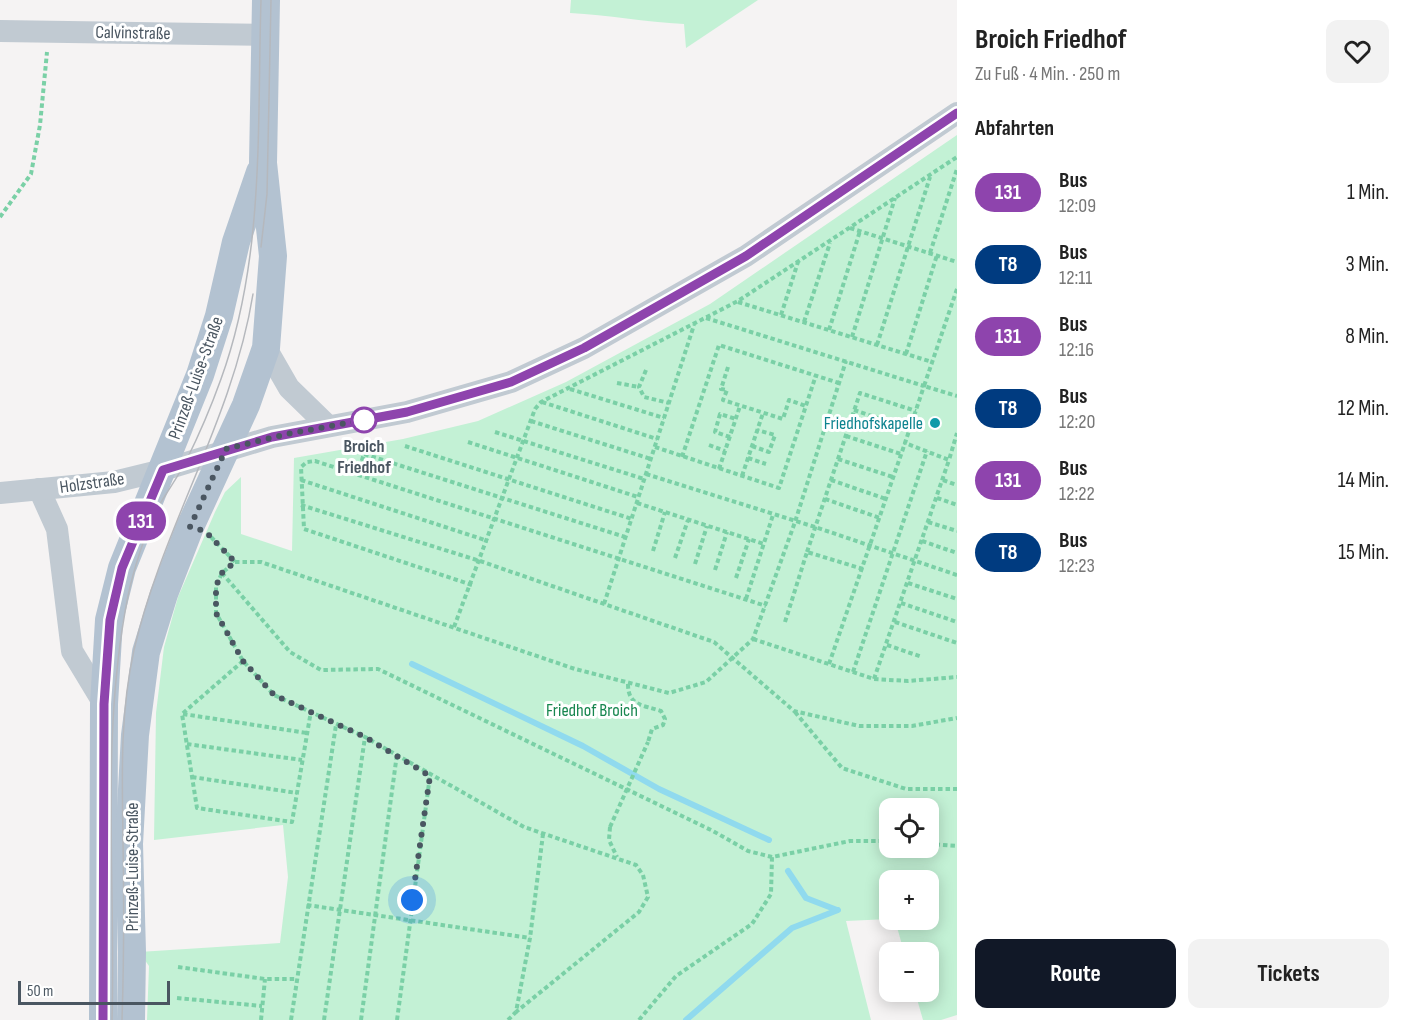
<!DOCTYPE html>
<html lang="de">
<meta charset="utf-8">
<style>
body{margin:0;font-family:"Sofia Sans Condensed",sans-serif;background:#f2f2f2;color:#222;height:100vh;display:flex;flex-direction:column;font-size:22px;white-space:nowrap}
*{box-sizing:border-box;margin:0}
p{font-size:20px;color:#767676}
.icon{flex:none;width:33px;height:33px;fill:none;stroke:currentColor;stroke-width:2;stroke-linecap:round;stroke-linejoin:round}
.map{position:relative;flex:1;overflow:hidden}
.details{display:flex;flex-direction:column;background:#fff;width:450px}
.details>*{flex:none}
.badge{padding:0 12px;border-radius:20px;font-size:21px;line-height:39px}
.buttons{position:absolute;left:879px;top:798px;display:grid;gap:12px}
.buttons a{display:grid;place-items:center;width:60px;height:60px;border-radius:12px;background:#fff;box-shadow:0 3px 15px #0003;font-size:30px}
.scale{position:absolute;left:18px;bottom:15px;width:152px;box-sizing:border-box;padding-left:6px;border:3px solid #4a5661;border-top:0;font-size:16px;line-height:21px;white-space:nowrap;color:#4a5661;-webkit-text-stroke:4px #fff;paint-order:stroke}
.you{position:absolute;width:30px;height:30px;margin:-15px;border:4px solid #fff;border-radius:50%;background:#1a73e8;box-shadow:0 0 0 9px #1a73e833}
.map>.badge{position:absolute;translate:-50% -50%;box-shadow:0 0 0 3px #fff}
h2{padding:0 18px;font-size:22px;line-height:54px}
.round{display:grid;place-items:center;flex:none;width:63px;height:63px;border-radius:12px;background:#f2f2f2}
.head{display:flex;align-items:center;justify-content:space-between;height:102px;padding:0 18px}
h1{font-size:28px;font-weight:700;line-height:45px}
.button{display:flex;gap:12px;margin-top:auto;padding:12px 18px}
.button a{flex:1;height:69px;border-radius:12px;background:#111827;color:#fff;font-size:24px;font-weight:700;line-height:69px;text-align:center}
.button a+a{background:#f2f2f2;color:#222}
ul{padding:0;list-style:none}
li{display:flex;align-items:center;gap:18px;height:72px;padding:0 18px}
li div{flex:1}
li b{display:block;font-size:22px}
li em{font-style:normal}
li .badge{min-width:66px;font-weight:700;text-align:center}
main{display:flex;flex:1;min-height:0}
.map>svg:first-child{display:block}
.green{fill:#c3f1d5;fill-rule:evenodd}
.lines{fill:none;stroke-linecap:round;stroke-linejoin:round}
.stream{stroke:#90daee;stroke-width:6}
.path{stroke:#7ad0a6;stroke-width:4;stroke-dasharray:4.5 3;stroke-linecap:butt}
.minor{stroke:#c1cad2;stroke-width:22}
.major{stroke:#b3c2d1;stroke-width:28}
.tram{stroke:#b5b8bd;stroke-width:1.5}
.path-bridge{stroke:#7ad0a6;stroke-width:4;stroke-dasharray:4.5 3;stroke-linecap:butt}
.line-casing{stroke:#fff;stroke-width:14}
.line{stroke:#8e44ad;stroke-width:9}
.walk{stroke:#4a5661;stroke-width:6;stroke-dasharray:0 10.8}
.stop-dot{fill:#fff;stroke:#8e44ad;stroke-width:3}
.culture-dot{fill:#0f9aa8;stroke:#fff;stroke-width:2}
.labels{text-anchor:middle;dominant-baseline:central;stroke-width:6;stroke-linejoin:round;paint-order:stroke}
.street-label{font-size:18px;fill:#4a5661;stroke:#fff}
.culture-label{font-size:18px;fill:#0d838f;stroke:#fff;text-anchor:end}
.stop-label{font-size:18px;font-weight:bold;fill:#4a5661;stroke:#fff}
.park-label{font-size:18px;fill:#17864f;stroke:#fff}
</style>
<main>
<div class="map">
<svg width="957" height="1020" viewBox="0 0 957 1020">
<rect width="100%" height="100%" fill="#f5f3f3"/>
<!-- green -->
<g class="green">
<path d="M 571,0 L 758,0 L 686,48 L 684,24 C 645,22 608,15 570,13 Z"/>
<path d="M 957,135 L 957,1015 L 941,1020 L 923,1020 L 915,992 L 928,992 L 928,952 L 904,952 L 895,920 L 928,920 L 928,880 L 890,880 L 889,919 L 846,921 L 871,1020 L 147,1020 L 149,966 L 139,952 L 280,943 L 288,877 L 283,825 L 154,840 L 156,713 L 164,647 L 178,597 L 215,512 L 225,492 L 241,477 L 241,534 L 292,551 L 294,458 L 403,439 L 478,421 L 566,382 L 710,304 ZM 890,808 L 928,808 L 928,848 L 890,848 Z"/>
</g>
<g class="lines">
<!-- stream -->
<g class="stream">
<polyline points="412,664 583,746 659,789 769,840"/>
<polyline points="788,871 806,898 837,910"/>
<polyline points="686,1020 792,928 838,910"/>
</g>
<!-- path -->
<g class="path">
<polyline points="0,217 31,174 40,125 47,52"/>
<polyline points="850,228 957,262"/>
<polyline points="930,253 957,169"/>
<polyline points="957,289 924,386 957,396"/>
<polyline points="738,302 932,362"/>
<polyline points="781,315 798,262"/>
<polyline points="706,318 924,386 905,443 949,460 957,433"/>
<polyline points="804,322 830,243"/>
<polyline points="829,330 860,231"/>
<polyline points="852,337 895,198"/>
<polyline points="877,345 930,177"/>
<polyline points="906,354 937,255"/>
<polyline points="728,367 721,389 727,390 723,400 783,419 789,400 806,406"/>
<polyline points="646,370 639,387 644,397 669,403"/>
<polyline points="617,383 639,387"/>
<polyline points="570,389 664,418"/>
<polyline points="542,402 657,439"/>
<polyline points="854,410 910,429"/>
<polyline points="531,421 651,459"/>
<polyline points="495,432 644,479"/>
<polyline points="846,436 901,454"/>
<polyline points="730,437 715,432 720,414 736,419"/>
<polyline points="468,442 638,497"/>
<polyline points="709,445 725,451"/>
<polyline points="405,446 632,519"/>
<polyline points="752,446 769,452 775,435 757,430"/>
<polyline points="655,447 779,488 816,375"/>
<polyline points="682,457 719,345 839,383"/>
<polyline points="748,458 766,464"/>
<polyline points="838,459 893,477"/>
<polyline points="719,469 740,406"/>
<polyline points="646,474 815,527 957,575"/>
<polyline points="357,475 364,454 625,537"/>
<polyline points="742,476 763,413"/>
<polyline points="301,480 488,541"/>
<polyline points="831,480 886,499"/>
<polyline points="943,480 957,485"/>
<polyline points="937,498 957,505"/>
<polyline points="825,499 880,518"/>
<polyline points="637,503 764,544"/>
<polyline points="301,505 480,561 714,642 794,711 859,726 912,726 957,718"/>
<polyline points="928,522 957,531"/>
<polyline points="211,537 235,562 222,573 216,586 216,613 243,661 274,695 365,737 524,827 636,865 643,875 648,897 639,912 516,1012"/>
<polyline points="922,541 957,553"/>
<polyline points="653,551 665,512"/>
<polyline points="807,552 860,393 916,411"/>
<polyline points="675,558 688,520"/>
<polyline points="235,562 261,562 575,669 669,693 706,682 753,639 795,522 846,361"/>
<polyline points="695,564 707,526"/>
<polyline points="715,570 727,532"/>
<polyline points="222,573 290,652 321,670 378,669 713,831 748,851 772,857 850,841 890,841"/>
<polyline points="736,578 749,539"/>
<polyline points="908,583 957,599"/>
<polyline points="472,585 304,529 301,467 307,462 315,461 766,606"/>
<polyline points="746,599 773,515"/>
<polyline points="901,603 957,622"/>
<polyline points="604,604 694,325"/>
<polyline points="785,622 807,552 863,569"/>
<polyline points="895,622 957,643"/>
<polyline points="454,627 535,409 541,402 738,301 957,157"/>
<polyline points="753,639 874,679 908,681 957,677"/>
<polyline points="887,645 922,657"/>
<polyline points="243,661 182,714 197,808 292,822 311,711"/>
<polyline points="829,664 905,443"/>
<polyline points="853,672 927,451"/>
<polyline points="874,679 949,460"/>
<path d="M 628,684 C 628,706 643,705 661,711 L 665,719 L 663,725 L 652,729 L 648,742"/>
<polyline points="795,712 842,768 906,789 957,789"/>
<polyline points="183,714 307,733"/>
<polyline points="187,744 302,760"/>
<polyline points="192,777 297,793"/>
<polyline points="610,827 609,840 617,857"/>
<polyline points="928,844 957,846"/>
<polyline points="307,905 530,938"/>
<polyline points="178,967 265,979 296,979"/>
<polyline points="177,998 262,1006"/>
<polyline points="261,1020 265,979"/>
<polyline points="291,1020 336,725"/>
<polyline points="324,1020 365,737"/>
<polyline points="361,1020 397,754"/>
<polyline points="397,1020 430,776"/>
<polyline points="508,1020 516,1012 530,938 543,834"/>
<polyline points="639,1020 676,976 752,924 771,894 772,857"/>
</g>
<!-- minor -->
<g class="minor">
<polyline points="0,31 265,35"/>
<polyline points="266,348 289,388 328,426"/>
<polyline points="39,489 57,529 72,651 104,704"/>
<polyline points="0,493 114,482 163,470 272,437 407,412 511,382 584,348 746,256 957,113"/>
</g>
<!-- major -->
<g class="major">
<polyline points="103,1020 104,704 109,620 122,568 200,375 219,316 236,242 260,172"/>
<polyline points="131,1020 132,952 129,844 135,735 146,652 164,594 190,527 246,405 266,348 273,256 263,163 266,0"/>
</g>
<!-- tram -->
<g class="tram">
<polyline points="261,247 267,194 271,0"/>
<path d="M 112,1020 C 116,879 100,735 128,596 C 133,572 145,533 156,511 C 165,494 177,479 186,461 C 199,435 211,407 221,379 C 265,258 257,127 261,0"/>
<path d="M 122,1020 C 124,960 124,899 123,839 C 122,775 120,713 134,650 C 162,528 233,419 253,294"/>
</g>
<!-- path-bridge -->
<polyline class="path-bridge" points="610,827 648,742"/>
</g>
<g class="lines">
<defs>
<polyline id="line" points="103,1020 104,704 110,620 122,568 163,470 272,437 407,412 511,382 584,348 746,256 957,113"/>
</defs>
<!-- line casing -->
<use href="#line" class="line-casing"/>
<!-- line -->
<use href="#line" class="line"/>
<!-- walk -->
<polyline class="walk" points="364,420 287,434 226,449 190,527 205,531 235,562 222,573 216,586 216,613 243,661 274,695 365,737 430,776 412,900"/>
</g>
<!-- markers -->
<circle class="stop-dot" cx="364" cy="420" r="12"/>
<circle class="culture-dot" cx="935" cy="423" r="6"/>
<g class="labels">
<!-- street labels -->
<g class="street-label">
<text transform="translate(133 33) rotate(1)">Calvinstraße</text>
<text transform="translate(196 378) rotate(-70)">Prinzeß-Luise-Straße</text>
<text transform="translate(92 483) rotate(-8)">Holzstraße</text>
<text transform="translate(132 867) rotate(-90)">Prinzeß-Luise-Straße</text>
</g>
<!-- culture labels -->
<g class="culture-label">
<text x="923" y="423">Friedhofskapelle</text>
</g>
<!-- stop labels -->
<g class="stop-label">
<text x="364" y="446">Broich<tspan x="364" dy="21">Friedhof</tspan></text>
</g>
<!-- park labels -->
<g class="park-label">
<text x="592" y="710">Friedhof Broich</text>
</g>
</g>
</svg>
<div class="buttons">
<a><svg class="icon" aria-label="locate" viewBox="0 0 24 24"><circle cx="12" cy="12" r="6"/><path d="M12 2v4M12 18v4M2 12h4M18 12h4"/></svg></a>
<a>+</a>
<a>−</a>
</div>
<div class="scale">50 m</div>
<div class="you" style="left:412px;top:900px"></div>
<b class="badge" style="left:141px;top:521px;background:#8e44ad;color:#fff">131</b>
</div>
<section class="details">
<div class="head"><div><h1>Broich Friedhof</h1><p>Zu Fuß · 4 Min. · 250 m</p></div><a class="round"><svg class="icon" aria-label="heart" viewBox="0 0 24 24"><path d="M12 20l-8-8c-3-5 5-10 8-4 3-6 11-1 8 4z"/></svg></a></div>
<h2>Abfahrten</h2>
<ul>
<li><span class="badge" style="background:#8e44ad;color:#fff">131</span><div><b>Bus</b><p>12:09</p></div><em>1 Min.</em></li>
<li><span class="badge" style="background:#003b80;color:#fff">T8</span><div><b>Bus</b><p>12:11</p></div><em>3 Min.</em></li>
<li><span class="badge" style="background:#8e44ad;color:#fff">131</span><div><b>Bus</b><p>12:16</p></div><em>8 Min.</em></li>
<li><span class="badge" style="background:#003b80;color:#fff">T8</span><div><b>Bus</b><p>12:20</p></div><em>12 Min.</em></li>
<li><span class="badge" style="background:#8e44ad;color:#fff">131</span><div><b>Bus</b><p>12:22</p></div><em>14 Min.</em></li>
<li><span class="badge" style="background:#003b80;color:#fff">T8</span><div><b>Bus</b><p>12:23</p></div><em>15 Min.</em></li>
</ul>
<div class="button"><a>Route</a><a>Tickets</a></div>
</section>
</main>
